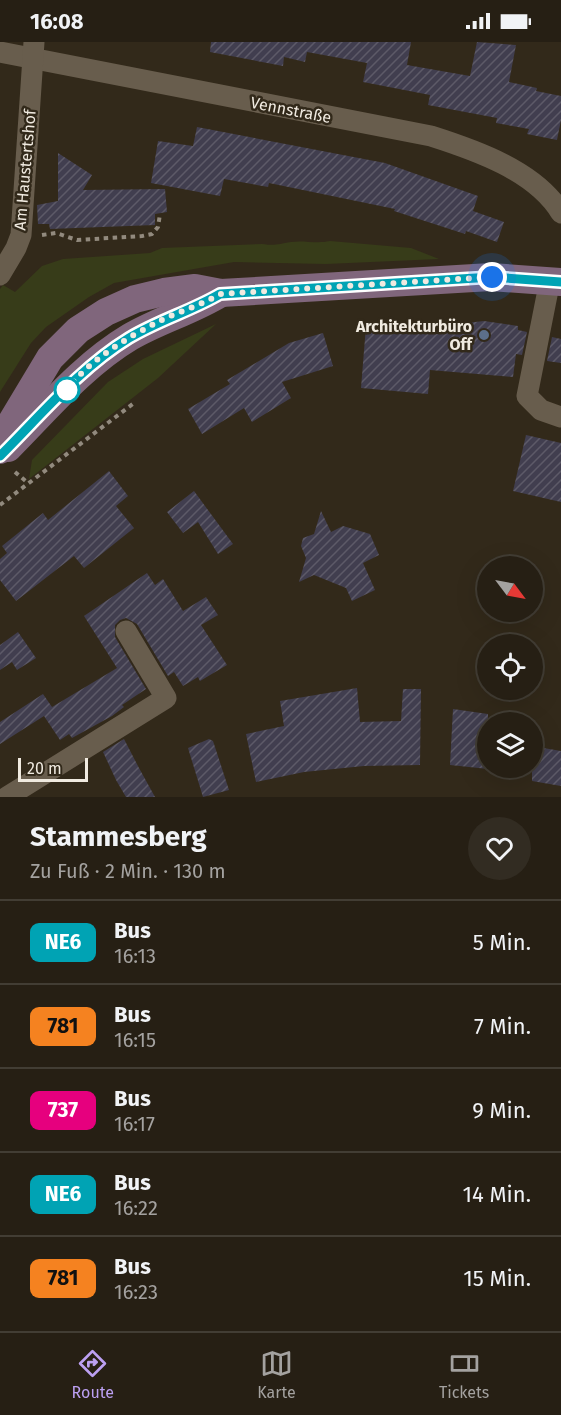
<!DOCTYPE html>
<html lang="de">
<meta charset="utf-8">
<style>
body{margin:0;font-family:"Fira Sans",sans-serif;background:#322c22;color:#f1f3f6;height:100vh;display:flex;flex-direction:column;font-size:22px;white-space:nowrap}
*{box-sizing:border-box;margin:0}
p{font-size:20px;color:#a4a2a0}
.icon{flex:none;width:33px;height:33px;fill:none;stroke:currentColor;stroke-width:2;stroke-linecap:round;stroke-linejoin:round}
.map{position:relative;height:755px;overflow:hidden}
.drawer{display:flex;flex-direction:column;background:#261f14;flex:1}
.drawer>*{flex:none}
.badge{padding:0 12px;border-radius:9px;font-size:21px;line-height:39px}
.needle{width:39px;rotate:122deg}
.fabs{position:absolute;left:477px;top:514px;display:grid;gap:12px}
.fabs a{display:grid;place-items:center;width:66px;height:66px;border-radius:50%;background:#261f14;box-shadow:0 6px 24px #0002,0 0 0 2px #423d34;font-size:30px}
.scale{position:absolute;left:18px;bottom:15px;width:70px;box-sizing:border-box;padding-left:6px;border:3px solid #f0eae0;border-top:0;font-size:16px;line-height:21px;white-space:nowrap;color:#f0eae0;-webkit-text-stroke:4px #32291a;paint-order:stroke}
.you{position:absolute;width:30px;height:30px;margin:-15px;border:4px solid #fff;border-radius:50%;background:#1a73e8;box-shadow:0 0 0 9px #1a73e833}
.map>.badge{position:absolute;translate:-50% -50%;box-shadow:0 0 0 3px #fff}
.round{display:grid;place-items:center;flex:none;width:63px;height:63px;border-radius:32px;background:#322c22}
.overview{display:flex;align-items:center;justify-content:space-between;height:102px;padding:0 30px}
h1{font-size:28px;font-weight:700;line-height:45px}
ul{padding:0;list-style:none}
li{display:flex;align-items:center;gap:18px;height:84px;padding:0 30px;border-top:2px solid #423d34}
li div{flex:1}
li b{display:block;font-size:22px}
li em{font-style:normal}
li .badge{min-width:66px;font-weight:700;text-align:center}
.status{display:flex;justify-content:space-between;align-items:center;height:42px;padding:0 30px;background:#261f14;direction:ltr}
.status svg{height:16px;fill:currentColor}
.menu{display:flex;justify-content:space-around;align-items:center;height:84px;border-top:2px solid #423d34;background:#261f14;font-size:16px;color:#a4a2a0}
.menu a{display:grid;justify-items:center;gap:3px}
.menu .selected{color:#bca0f2}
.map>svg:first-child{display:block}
.green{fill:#373c19}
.building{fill:url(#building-hatch)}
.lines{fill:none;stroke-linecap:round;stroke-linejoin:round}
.path{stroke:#928a7e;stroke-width:4;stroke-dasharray:4.5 4.5;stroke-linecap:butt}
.street{stroke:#685d4d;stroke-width:21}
.secondary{stroke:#80667c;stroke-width:28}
.line-casing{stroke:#fff;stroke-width:14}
.line{stroke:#00a3b4;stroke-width:9}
.walk{stroke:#f0eae0;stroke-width:6;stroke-dasharray:0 10.8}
.service-dot{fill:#5c6f8a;stroke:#32291a;stroke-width:2}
.stop-dot{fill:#fff;stroke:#00a3b4;stroke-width:3}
.labels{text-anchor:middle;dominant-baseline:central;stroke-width:5;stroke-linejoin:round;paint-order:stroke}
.street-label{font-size:16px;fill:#f0eae0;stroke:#32291a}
.poi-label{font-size:16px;font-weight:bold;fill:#f0eae0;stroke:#32291a;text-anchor:end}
</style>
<div class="status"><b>16:08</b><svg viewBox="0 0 49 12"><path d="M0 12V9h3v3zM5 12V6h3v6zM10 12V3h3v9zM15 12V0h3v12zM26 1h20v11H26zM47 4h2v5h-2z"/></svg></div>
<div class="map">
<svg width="561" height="755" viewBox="0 0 561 755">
<defs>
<pattern id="building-hatch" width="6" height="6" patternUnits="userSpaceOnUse" patternTransform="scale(1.5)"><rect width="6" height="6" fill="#413e4f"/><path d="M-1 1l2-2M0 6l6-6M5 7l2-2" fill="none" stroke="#5d5a68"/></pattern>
</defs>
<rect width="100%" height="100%" fill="#32291a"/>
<!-- green -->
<g class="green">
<path d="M 330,199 L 411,206 L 439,217 L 326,222 L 234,220 L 114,241 L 89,255 L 46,285 L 31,301 L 0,350 L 0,247 L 3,243 L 15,250 L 42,224 L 63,217 L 150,211 L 162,206 L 262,202 C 276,204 278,202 291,200 C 304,198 316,202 330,199 Z"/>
<polygon points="216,282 158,336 29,437 32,418 108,340 143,317"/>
</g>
<!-- building -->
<g class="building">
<polygon points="211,0 411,0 407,23 470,34 477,0 516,3 509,40 537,46 536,49 561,54 561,78 557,98 527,92 529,87 496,81 497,76 428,63 430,53 363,40 367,21 307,10 305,20 284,15 283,24 210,10"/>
<polygon points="197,85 385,121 478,154 473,169 504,180 497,200 466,189 465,192 394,169 395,167 269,141 268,145 224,137 220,154 151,141 158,99 193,104"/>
<polygon points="58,111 92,133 83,148 165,147 167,170 155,172 155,183 50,187 49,182 38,182 37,163 58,159"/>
<polygon points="484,279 518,284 518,288 527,290 522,313 516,312 513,335 430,328 428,352 361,346 366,284 465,292 466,281"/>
<polygon points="323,291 333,324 282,340 291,356 252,380 244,366 202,392 188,367 230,342 227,338 289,301"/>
<polygon points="552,295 561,297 561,321 547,319"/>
<polygon points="526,393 561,401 561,460 513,449"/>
<polygon points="109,429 128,454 116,464 134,486 84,526 74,514 16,559 0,538 0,517 7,511 2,504 43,471 48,478"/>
<polygon points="194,449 233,502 218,512 198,480 183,491 167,470"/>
<polygon points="321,469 331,490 343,484 370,492 379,513 363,521 375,548 352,559 346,546 314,533 299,540 306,516 301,504 303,496 314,492"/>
<polygon points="147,531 155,543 163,537 183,569 206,555 218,573 201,583 227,623 200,639 198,635 183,644 174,630 168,634 137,582 126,576 120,578 115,583 115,595 146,647 122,663 124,665 112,674 72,696 69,692 60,698 44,674 0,702 0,680 43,652 52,665 117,626 84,574"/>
<polygon points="18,590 36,616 17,628 12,620 0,628 0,603"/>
<polygon points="357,646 360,680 401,679 403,647 421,647 420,723 364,724 304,730 256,740 246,692 284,684 280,659"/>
<polygon points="453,667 488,672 488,727 450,723"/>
<polygon points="124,697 139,726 155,755 126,755 116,738 103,710"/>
<polygon points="209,697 213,699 229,748 203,755 188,706"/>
<polygon points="532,704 561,709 561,744 532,739"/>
</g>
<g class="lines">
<!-- path -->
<g class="path">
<polyline points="42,193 56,191 77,198 142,194 152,192 158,185 160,172"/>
<polyline points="15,430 28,441"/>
<polyline points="0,463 134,361"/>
</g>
<!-- street -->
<g class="street">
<path d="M 0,10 L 431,94 C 475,108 536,129 561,171"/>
<polyline points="0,233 16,206 21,193 34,0"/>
<polyline points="550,238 527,354 541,368 561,375"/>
<polyline points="7,755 166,656 126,589"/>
</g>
<!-- secondary -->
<g class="secondary">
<path d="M 8,406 C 46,368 83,323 130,295 C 159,278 192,269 221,251"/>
<polyline points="0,408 5,391 50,316 78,288 106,270 135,257 164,250 195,246 221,251 491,235 561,240"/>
</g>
</g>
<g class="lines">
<defs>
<path id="line" d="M 0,414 C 41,373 80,326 129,296 C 159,278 191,269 220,252 L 492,235 L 561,240"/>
</defs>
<!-- line casing -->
<use href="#line" class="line-casing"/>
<!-- line -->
<use href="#line" class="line"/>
<!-- walk -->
<path class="walk" d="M 67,348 C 87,320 126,296 158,280 C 179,269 200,264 220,252 L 492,235"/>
</g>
<!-- markers -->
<circle class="service-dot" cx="484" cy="293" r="6"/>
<circle class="stop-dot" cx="67" cy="348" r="12"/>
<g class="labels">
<!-- street labels -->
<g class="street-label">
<text transform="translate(291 68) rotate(11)">Vennstraße</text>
<text transform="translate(25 128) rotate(-85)">Am Haustertshof</text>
</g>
<!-- poi labels -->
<g class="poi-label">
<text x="472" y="284">Architekturbüro<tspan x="472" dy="18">Off</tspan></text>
</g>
</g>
</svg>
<div class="fabs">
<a><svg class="needle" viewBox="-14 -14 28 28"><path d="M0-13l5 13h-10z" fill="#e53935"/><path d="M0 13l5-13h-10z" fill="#a4a2a0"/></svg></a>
<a><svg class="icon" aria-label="locate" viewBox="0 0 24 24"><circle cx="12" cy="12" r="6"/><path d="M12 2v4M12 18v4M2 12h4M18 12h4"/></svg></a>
<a><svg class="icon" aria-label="layers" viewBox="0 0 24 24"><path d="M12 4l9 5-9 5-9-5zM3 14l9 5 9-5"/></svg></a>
</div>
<div class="scale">20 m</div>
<div class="you" style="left:492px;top:235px"></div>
</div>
<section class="drawer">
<div class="overview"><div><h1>Stammesberg</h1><p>Zu Fuß · 2 Min. · 130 m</p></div><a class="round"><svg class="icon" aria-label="heart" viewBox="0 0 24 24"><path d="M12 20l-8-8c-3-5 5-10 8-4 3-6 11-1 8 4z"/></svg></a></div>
<ul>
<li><span class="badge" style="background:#00a3b4;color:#fff">NE6</span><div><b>Bus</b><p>16:13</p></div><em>5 Min.</em></li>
<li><span class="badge" style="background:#f58220;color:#111">781</span><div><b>Bus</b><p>16:15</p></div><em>7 Min.</em></li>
<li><span class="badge" style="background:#e6007e;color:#fff">737</span><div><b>Bus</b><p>16:17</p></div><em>9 Min.</em></li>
<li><span class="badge" style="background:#00a3b4;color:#fff">NE6</span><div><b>Bus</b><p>16:22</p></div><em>14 Min.</em></li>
<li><span class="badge" style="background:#f58220;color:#111">781</span><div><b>Bus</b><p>16:23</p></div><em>15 Min.</em></li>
</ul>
</section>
<nav class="menu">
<a class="selected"><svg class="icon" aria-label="directions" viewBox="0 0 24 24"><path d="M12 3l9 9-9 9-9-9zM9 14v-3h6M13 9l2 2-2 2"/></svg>Route</a>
<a><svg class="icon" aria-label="map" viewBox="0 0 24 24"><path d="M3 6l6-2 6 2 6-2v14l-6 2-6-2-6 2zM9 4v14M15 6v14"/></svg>Karte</a>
<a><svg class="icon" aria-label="tickets" viewBox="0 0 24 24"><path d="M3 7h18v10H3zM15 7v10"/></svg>Tickets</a>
</nav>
